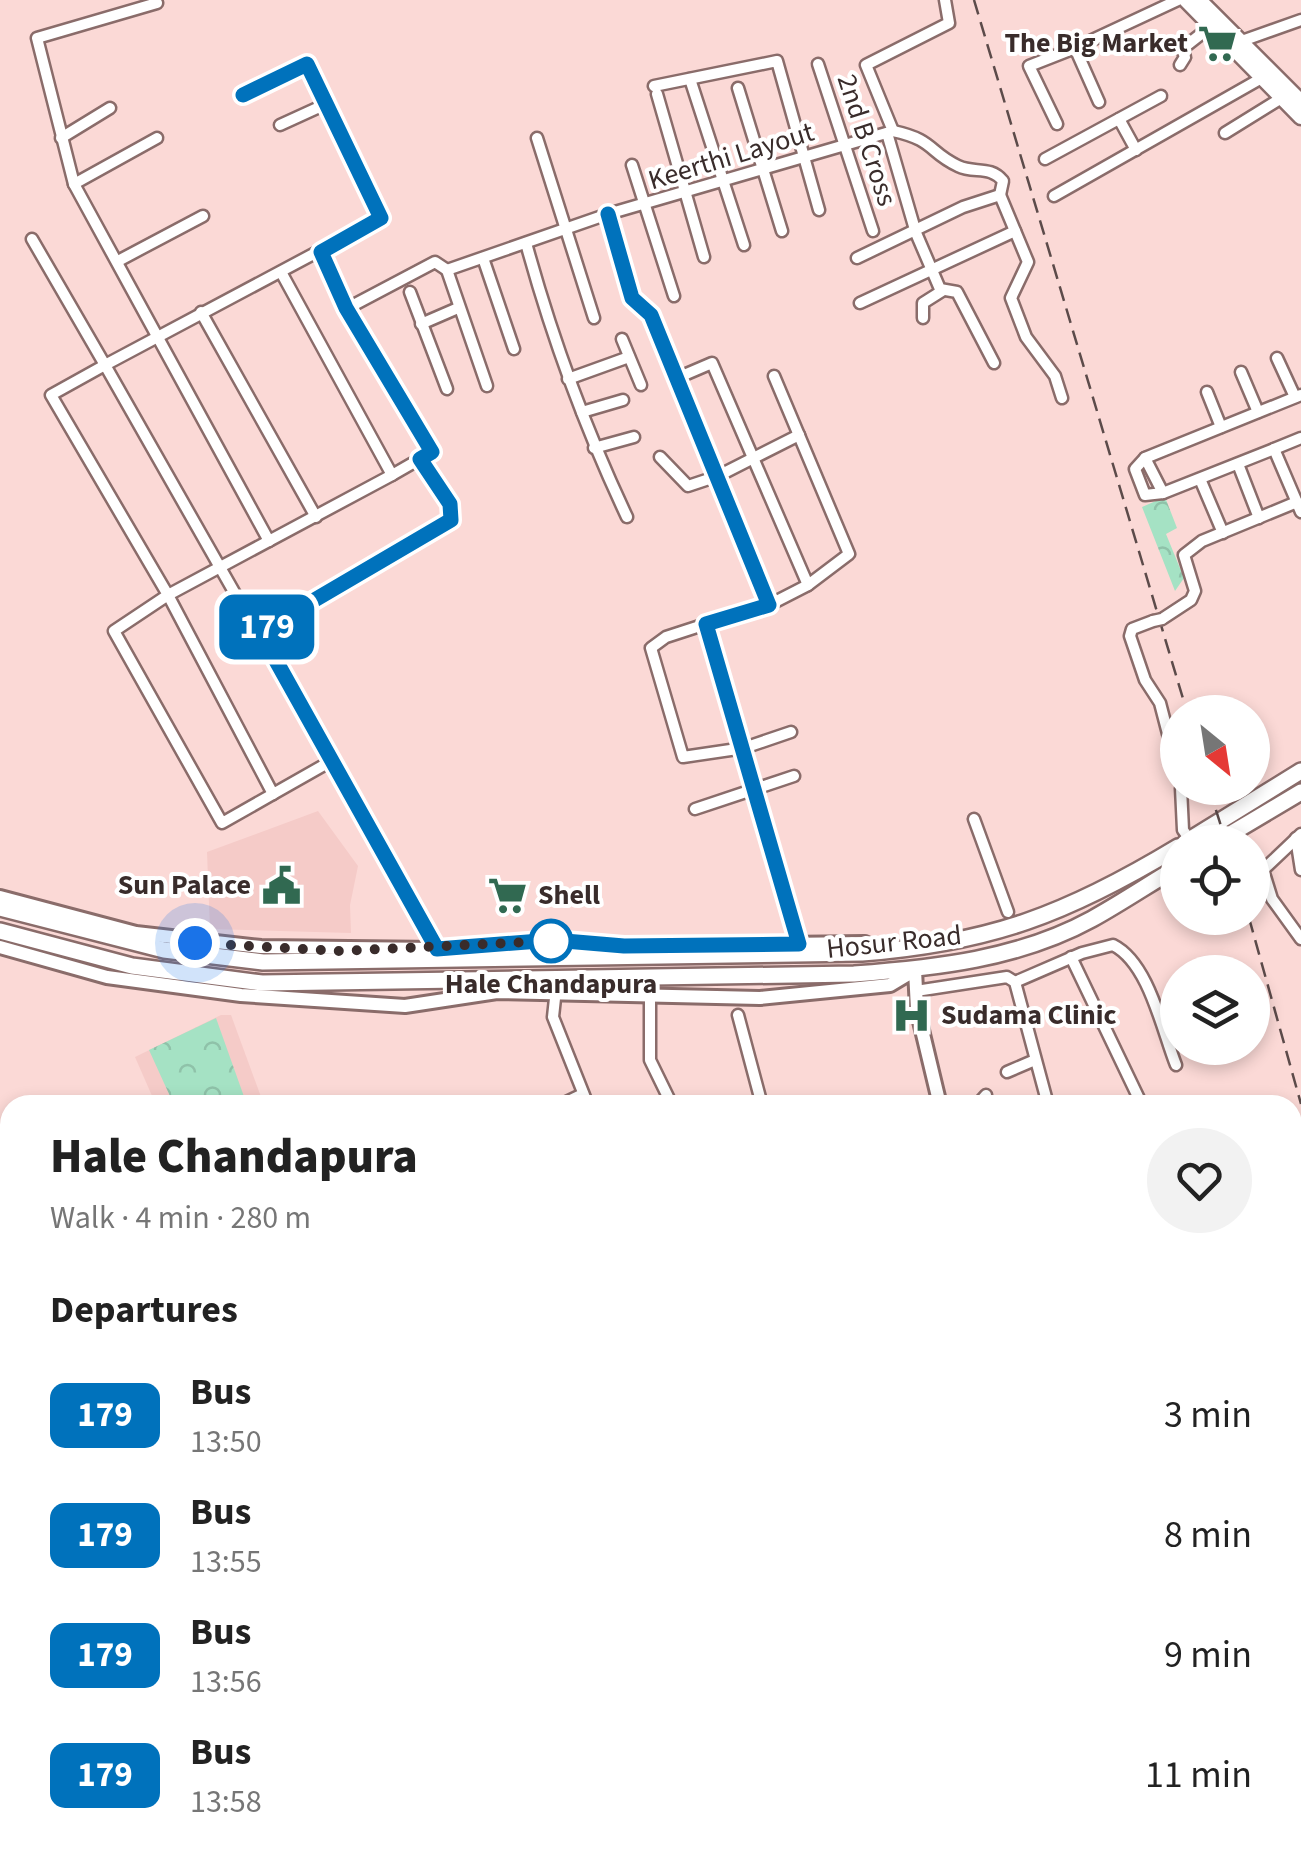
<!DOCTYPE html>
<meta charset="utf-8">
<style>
body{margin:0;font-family:"Source Sans 3",sans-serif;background:#f2f2f2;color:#222;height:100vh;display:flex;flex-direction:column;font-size:38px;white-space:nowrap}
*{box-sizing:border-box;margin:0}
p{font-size:32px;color:#767676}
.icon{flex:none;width:55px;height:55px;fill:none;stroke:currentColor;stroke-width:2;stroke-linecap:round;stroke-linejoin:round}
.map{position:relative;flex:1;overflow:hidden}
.side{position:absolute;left:0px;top:1095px;width:1302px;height:762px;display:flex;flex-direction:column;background:#fff;border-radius:30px 30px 0 0;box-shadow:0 5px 15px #0003}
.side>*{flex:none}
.badge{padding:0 20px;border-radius:15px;font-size:35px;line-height:65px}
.needle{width:65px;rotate:150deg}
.buttons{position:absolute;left:1160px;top:695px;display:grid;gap:20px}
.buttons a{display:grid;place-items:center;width:110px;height:110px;border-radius:50%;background:#fff;box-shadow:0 5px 15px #0003;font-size:50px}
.you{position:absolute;width:50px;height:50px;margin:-25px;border:8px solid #fff;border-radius:50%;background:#1a73e8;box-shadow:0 0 0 15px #1a73e833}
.map>.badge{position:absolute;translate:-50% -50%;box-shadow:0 0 0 5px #fff}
h2{padding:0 50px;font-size:38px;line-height:90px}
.round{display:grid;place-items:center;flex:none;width:105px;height:105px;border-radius:52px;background:#f2f2f2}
.summary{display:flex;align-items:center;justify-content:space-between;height:170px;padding:0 50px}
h1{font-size:48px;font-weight:800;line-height:75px}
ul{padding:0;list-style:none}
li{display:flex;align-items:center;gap:30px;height:120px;padding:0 50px}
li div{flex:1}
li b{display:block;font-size:38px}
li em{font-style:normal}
li .badge{min-width:110px;font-weight:700;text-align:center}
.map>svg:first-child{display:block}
.built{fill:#f5cbc8}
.grass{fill:url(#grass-dots)}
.park{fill:url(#park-crowns)}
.water{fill:url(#water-rules)}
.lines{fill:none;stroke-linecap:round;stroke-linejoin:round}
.stream{stroke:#4aab82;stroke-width:2.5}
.minor-casing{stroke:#8a6c6a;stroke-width:15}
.tertiary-casing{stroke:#8a6c6a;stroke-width:18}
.secondary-casing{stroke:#8a6c6a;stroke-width:19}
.trunk-casing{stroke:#8a6c6a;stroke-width:20}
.minor{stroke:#fff;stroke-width:10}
.tertiary{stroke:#fff;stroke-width:12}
.secondary{stroke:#fff;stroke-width:14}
.trunk{stroke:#fff;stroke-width:15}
.rail{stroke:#5c4b4a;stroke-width:2.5;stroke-dasharray:15 8;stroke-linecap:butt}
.minor-bridge-casing{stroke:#8a6c6a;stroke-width:15;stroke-linecap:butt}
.minor-bridge{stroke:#fff;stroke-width:10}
.line-casing{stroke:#fff;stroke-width:22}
.line{stroke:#0072bc;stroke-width:15}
.walk{stroke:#392c2b;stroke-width:10;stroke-dasharray:0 18}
.stop-dot{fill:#fff;stroke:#0072bc;stroke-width:5}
.labels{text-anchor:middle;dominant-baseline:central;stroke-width:8;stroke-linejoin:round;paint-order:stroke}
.poi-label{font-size:28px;font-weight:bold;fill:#392c2b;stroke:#fff;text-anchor:end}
.street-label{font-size:28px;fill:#392c2b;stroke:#fff}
.stop-label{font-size:28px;font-weight:bold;fill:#392c2b;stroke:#fff}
</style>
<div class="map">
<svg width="1301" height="1856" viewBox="0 0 1301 1856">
<defs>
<pattern id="grass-dots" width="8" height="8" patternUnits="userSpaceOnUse" patternTransform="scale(2.5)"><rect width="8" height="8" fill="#a5e2c4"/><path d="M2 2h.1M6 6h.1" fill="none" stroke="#8fc2a9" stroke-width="1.8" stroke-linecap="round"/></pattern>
<pattern id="park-crowns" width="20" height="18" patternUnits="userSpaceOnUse" patternTransform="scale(2.5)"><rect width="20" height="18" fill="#a5e2c4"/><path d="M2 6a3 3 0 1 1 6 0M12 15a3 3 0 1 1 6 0" fill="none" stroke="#8fc2a9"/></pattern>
<pattern id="water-rules" width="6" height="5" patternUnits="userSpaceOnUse" patternTransform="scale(2.5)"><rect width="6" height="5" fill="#4aab82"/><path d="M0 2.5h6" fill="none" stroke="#3f8b6b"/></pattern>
</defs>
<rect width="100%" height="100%" fill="#fbd9d6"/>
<!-- built -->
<g class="built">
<polygon points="318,811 358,866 350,905 351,933 210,929 207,852"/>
<polygon points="221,1015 231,1015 264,1105 156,1105 135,1057"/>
</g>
<!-- grass -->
<polygon class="grass" points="10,1654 10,1848 413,1848 399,1856 0,1856 0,1664"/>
<!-- park -->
<g class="park">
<polygon points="1165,497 1177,528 1166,534 1184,578 1175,591 1142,507"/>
<polygon points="216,1018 247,1105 174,1105 149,1050"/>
</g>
<!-- water -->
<polygon class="water" points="453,1848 640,1848 643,1856 444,1856"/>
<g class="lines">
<!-- stream -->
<g class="stream">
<polyline points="1292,1772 1301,1763"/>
<polyline points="1232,1856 1234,1848"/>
</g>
<defs>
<g id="minor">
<polyline points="157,3 37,38 74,184 269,541"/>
<polyline points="1239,42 1301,20"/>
<polyline points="818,64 873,231"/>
<polyline points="1180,65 1185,57 1182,49 1210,27"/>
<polyline points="690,79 744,245"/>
<polyline points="654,86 777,61 819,210"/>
<polyline points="738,88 782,231"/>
<polyline points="657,94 704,257"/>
<polyline points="243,95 307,64 381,218 105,365 437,949"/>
<polyline points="1099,102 1075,48 1178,0"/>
<polyline points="1119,119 1136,150"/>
<polyline points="1057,124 1029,66 1075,48"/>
<polyline points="280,125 326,104"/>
<path d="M 893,131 C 935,140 928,152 958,166 C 974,174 990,165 1003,181 L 1000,195"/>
<polyline points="887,133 916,233 940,289 957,292 994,363"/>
<polyline points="1225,133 1288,94"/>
<polyline points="61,138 110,108"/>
<polyline points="537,138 594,318"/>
<polyline points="1045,159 1161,96"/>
<polyline points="632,165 674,296"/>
<polyline points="74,184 157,138"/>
<polyline points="1054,196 1260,79"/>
<polyline points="608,214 632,298 651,315 769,605 706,624 799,944"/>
<polyline points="32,239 105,365 51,395 168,595 114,631 222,823 273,794"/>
<path d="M 526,243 C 552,338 585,428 627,517"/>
<polyline points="321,252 346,309 432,452 392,475"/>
<polyline points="483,258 514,349"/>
<polyline points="857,258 963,207 1000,195 1028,262 1011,298 1026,337 1055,376 1062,398"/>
<polyline points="118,261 203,216"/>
<polyline points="447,270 608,214 893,131 866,65 949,23 945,0"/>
<polyline points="447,270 487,386"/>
<polyline points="281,272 392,475 168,595 273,794 333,760"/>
<polyline points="410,292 447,389"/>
<polyline points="860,303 1015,231"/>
<polyline points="346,309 435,262 447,270"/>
<polyline points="201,312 316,517"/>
<polyline points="923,318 923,303 942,291"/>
<polyline points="421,324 458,308"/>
<polyline points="622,339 641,385"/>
<polyline points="1277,358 1295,397"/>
<polyline points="1241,372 1258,412"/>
<polyline points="677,378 712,363 808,585"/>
<polyline points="568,379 629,357"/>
<polyline points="1207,392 1221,427"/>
<polyline points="1301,395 1145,458 1163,493 1274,449 1301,512"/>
<polyline points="582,412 623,400"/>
<polyline points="594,448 634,437"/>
<polyline points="1274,449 1301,438"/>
<polyline points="660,457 688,486 718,476 799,435"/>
<polyline points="1145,458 1135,469 1145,495 1163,493"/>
<polyline points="1238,464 1259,518"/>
<polyline points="1200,479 1223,533"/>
<polyline points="769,605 808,585 849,554 774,376"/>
<polyline points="1162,619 1191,600 1195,591 1184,555 1202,541 1297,502"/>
<polyline points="1153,621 1132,629 1130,636 1145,680 1160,703 1178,772"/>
<polyline points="706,624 666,637 651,648 683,757 744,748 791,732"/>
<polyline points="260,631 451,520 451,504 419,459"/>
<polyline points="1181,788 1183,830 1190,840"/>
<polyline points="695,809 794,776"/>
<polyline points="974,819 1008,912"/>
<polyline points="1301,834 1263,870 1272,899 1301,939"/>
<polyline points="1296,838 1301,870"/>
<polyline points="1071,957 1142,1105"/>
<polyline points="650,978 650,1060 672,1105"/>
<path d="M 1015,982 L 1082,953 L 1113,945 C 1149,963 1162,1030 1176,1065"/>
<polyline points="556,989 553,1017 588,1105"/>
<polyline points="916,991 1007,977 1015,982 1047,1101"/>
<polyline points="738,1015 762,1105"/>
<polyline points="1007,1072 1035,1060"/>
<polyline points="560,1105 583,1094"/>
<polyline points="977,1105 986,1095"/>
<polyline points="0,1259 10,1279"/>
<polyline points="0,1315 10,1306"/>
<polyline points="0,1432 10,1431"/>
<polyline points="710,1848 720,1856"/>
</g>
<g id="tertiary">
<polyline points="0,897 136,933 261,947 437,949 553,940 624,946 865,943 881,951"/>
<polyline points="0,947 107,977 241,995 405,1006 497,992 760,998 890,985 915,970 917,1009 940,1105"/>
<polyline points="674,1856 681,1848"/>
</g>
<g id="secondary">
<polyline points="1186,0 1301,117"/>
<polyline points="1199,0 1301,102"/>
</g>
<g id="trunk">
<polyline points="1186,842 1301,771"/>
<polyline points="1217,842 1301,792"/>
<path d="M 0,908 L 164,950 L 263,962 L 862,953 C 991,943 1067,914 1178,847"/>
<path d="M 0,931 L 132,966 L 262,983 L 854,974 C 935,968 1019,959 1092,919 C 1121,903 1149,884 1178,867"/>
</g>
</defs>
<!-- minor casing -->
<use href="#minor" class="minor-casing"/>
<!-- tertiary casing -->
<use href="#tertiary" class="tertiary-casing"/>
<!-- secondary casing -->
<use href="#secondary" class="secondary-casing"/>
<!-- trunk casing -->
<use href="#trunk" class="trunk-casing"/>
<!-- minor -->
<use href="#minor" class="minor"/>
<!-- tertiary -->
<use href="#tertiary" class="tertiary"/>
<!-- secondary -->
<use href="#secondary" class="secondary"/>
<!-- trunk -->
<use href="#trunk" class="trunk"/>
<!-- rail -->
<g class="rail">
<polyline points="974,0 1187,712"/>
<polyline points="1209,788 1226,842"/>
<polyline points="1249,918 1301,1104"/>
</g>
<defs>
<polyline id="minor-bridge" points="1153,621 1162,619"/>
</defs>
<!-- minor-bridge casing -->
<use href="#minor-bridge" class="minor-bridge-casing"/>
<!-- minor-bridge -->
<use href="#minor-bridge" class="minor-bridge"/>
</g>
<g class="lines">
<defs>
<polyline id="line" points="243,95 307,64 381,218 321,252 346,308 432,452 420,459 450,504 451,520 260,632 437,949 553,940 624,946 799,944 706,624 769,605 651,315 632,298 608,214"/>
</defs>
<!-- line casing -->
<use href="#line" class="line-casing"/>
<!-- line -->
<use href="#line" class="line"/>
<!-- walk -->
<polyline class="walk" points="195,943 340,951 551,941"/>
</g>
<!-- icons -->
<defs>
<symbol id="supermarket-bare" viewBox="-9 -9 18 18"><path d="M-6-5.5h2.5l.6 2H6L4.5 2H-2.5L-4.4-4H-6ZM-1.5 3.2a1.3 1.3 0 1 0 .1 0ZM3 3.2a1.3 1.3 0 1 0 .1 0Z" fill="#316951" stroke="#fff" stroke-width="2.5" paint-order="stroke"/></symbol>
<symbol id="civic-bare" viewBox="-9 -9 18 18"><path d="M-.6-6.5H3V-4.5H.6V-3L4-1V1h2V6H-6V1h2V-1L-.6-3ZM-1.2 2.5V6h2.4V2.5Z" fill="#316951" stroke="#fff" stroke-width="2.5" paint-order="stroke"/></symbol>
<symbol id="hospital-bare" viewBox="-9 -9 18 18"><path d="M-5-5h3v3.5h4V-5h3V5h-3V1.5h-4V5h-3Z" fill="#316951" stroke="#fff" stroke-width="2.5" paint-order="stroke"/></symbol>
</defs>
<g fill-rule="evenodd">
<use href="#supermarket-bare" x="1190" y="16" width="55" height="55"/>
<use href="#civic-bare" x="254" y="858" width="55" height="55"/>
<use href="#supermarket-bare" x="480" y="868" width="55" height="55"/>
<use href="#hospital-bare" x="884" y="988" width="55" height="55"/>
</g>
<!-- markers -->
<circle class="stop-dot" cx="551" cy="941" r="20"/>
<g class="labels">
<!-- poi labels -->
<g class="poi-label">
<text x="1188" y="43">The Big Market</text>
<text x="251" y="885">Sun Palace</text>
<text x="538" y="895" text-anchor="start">Shell</text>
<text x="941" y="1015" text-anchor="start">Sudama Clinic</text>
</g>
<!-- street labels -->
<g class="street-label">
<text transform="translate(867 140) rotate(72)">2nd B Cross</text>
<text transform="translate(731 156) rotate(-17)">Keerthi Layout</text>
<text transform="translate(894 942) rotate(-6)">Hosur Road</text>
</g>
<!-- stop labels -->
<g class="stop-label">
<text x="551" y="984">Hale Chandapura</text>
</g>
</g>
</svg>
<div class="buttons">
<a><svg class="needle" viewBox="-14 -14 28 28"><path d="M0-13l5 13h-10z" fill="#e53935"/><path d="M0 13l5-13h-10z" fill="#767676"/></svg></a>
<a><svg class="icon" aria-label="locate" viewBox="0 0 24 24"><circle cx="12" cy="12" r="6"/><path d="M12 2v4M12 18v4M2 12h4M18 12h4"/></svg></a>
<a><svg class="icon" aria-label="layers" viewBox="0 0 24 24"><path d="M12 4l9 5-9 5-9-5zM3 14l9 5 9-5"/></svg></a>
</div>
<div class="you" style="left:195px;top:943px"></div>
<b class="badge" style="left:267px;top:627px;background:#0072bc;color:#fff">179</b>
<section class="side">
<div class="summary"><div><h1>Hale Chandapura</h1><p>Walk · 4 min · 280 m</p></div><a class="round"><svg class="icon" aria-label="heart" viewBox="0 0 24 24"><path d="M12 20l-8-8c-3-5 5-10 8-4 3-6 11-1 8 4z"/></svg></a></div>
<h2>Departures</h2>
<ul>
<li><span class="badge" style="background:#0072bc;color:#fff">179</span><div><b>Bus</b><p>13:50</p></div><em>3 min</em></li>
<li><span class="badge" style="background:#0072bc;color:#fff">179</span><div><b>Bus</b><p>13:55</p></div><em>8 min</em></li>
<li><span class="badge" style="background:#0072bc;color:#fff">179</span><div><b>Bus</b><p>13:56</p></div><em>9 min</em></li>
<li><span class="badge" style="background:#0072bc;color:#fff">179</span><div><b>Bus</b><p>13:58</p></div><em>11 min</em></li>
</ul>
</section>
</div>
